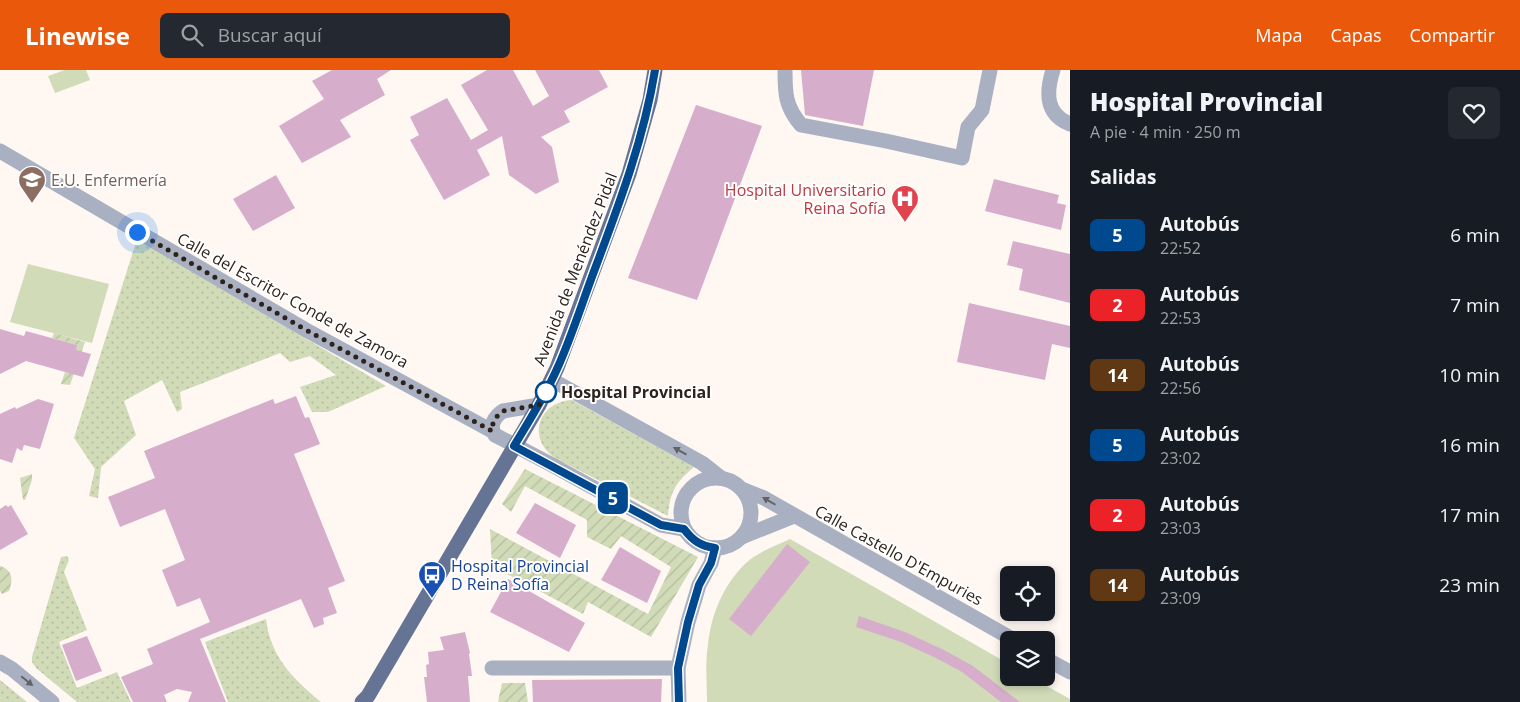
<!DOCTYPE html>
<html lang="es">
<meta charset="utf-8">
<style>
body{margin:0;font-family:"Open Sans",sans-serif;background:#242831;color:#f1f3f6;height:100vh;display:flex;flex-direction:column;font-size:19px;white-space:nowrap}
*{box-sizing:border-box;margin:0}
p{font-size:16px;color:#9ea1a6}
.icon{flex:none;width:28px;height:28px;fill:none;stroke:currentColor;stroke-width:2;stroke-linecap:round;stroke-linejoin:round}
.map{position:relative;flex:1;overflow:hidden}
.side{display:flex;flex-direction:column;background:#171b24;width:450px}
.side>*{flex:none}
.badge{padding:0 10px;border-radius:8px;font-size:18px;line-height:32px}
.buttons{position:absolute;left:1000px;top:496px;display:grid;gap:10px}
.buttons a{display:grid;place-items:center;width:55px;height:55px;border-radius:8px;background:#171b24;box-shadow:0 2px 8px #0003;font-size:25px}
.you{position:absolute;width:25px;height:25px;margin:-12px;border:4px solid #fff;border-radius:50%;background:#1a73e8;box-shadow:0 0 0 8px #1a73e833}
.map>.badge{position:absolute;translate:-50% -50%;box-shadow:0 0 0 2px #fff}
h2{padding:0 20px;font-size:19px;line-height:45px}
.round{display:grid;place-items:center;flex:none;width:52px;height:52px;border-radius:8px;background:#242831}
.head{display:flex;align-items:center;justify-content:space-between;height:85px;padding:0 20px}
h1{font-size:24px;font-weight:800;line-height:38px}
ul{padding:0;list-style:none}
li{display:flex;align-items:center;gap:15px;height:70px;padding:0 20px}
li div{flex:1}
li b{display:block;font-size:19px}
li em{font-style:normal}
li .badge{min-width:55px;font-weight:700;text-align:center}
header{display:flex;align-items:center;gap:30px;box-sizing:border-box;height:70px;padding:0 25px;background:#ea580c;color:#fff}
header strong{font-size:24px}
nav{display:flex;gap:28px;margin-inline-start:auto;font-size:18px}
.search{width:350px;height:45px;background:#242831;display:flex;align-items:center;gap:12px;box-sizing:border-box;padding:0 18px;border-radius:8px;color:#9ea1a6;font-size:19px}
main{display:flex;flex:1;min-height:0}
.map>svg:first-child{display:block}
.grass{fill:#d1dbb8}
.park{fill:url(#park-dots)}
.garden{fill:url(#garden-furrows)}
.building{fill:#d6aecb}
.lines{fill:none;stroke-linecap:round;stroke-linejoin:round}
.minor{stroke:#a8b0c2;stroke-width:15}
.major{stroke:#657494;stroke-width:15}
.oneway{fill:#656266}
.line-casing{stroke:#fff;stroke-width:11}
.line{stroke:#00498f;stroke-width:8}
.walk{stroke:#2e221a;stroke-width:5;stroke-dasharray:0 9}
.stop-dot{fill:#fff;stroke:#00498f;stroke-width:2.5}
.labels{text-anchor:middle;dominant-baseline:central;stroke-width:4;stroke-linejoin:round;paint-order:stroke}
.education-label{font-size:16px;fill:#785e54;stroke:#fff;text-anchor:start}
.health-label{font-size:16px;fill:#be3a42;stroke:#fff;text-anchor:end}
.street-label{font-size:16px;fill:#2e221a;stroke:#fff}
.stop-label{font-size:16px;font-weight:bold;fill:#2e221a;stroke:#fff;text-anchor:start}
.transit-label{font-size:16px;fill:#164399;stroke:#fff;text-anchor:start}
</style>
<header>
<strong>Linewise</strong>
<div class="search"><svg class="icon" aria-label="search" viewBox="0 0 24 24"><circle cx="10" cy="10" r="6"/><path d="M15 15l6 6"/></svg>Buscar aquí</div>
<nav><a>Mapa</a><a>Capas</a><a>Compartir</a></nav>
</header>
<main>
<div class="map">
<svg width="1070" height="632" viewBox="0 0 1070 632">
<defs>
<pattern id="park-dots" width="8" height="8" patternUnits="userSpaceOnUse" patternTransform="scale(1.25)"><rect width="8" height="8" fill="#d1dbb8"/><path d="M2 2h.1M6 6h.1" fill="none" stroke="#b4bc9e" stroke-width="1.8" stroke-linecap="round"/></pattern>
<pattern id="garden-furrows" width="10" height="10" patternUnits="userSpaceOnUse" patternTransform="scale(1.25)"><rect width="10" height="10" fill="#d1dbb8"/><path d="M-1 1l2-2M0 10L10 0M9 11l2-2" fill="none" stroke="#b4bc9e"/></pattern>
</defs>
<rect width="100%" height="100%" fill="#fef7f2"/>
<!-- grass -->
<g class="grass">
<polygon points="65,0 86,0 90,10 55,23 48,6"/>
<polygon points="28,194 109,214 92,273 10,252"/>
<path d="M 790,469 L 1009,594 L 1009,608 L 1032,608 L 1070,629 L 1070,632 L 707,632 C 707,613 705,593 708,575 C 711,544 724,514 746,493 C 758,482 775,476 790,469 Z"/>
</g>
<!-- park -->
<g class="park">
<polygon points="137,169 386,316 328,342 312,342 300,317 336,305 310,286 290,292 280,283 180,322 182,339 177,342 162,310 124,331 136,365 101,397 98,428 89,426 95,399 74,368"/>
<path d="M 572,330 L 694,397 C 675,413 670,422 668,446 L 557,389 C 526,371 537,332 572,330 Z"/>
<polygon points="67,486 69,490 64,502 87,560 59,572 77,618 117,602 131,632 77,632 36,598 32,592 32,587 61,487"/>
<path d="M 266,549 C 270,586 293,609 321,632 L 228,632 L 205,572 Z"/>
<polygon points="0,610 27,632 0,632"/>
</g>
<!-- garden -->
<g class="garden">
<polygon points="54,263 85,272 70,315 61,314 65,302 69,303 77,275 52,268"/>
<polygon points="525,399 698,487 651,567 588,532 583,544 492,496 490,459 648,544 671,497 621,466 611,479 587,467 587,450 525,416 511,442 502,434"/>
<polygon points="32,404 32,410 25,430 23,430 20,408"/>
<path d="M 0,496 C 13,500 13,510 9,521 L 2,524 L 0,521 Z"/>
<polygon points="502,613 525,613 528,632 498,632"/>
</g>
<!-- building -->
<g class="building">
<polygon points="332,0 391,0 377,9 385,25 340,50 351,67 302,93 279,56 324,29 312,11"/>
<polygon points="487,0 513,0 533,36 549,26 535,0 599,0 608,17 564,41 570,52 541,67 552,77 559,112 536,124 509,105 502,66 477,80 490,105 444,130 410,70 419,65 410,47 447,28 471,70 488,60 461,15"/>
<polygon points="801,0 874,0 863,56 805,45"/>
<polygon points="696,35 762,56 697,230 628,208"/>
<polygon points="276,105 295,138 253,161 233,129"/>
<polygon points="994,109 1059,125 1057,133 1066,135 1061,160 985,141"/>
<polygon points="1013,171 1070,184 1070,233 1019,220 1023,199 1007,195"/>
<polygon points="969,233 1070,256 1070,278 1052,274 1045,310 957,292"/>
<polygon points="0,259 24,266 26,261 77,275 76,280 91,284 83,307 26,291 0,304"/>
<polygon points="296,326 305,348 309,347 320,374 294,384 345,511 328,518 337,543 323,548 324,554 314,558 301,529 200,569 226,632 188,632 192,622 177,619 164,625 167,632 133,632 121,607 153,594 147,579 210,552 200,528 177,537 162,500 185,490 165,439 120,457 108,427 155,408 144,381 273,329 275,334"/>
<polygon points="38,329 54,334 40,379 24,375 22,381 17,378 12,393 0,389 0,344 15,337 16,339"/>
<polygon points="535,433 576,455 560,488 516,463"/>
<polygon points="6,435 8,437 11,435 28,464 0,480 0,439"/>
<polygon points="787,474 810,492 751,566 729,549"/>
<polygon points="620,477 661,501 647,533 601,510"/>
<polygon points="508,509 585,553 569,582 490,542"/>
<polygon points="859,546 905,562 944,580 973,596 1020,632 1001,632 962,602 936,588 901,572 856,557"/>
<polygon points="465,562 470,583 469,584 472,606 468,606 470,632 427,632 424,607 427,607 426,595 429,594 428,582 444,580 440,567"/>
<polygon points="87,566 102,601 76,611 62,575"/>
<polygon points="662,609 661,632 533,632 532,610"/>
</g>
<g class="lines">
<!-- minor -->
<g class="minor">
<path d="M 785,0 C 785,23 785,36 801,55 L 886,71 L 962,88 L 968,57 L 982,40 L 990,0"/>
<path d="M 1053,0 C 1046,22 1045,44 1070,54"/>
<polyline points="0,81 306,260 492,361"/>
<polyline points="552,310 702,393 721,408"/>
<path d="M 539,335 L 503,341 C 494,347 489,356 495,365 L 554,396 L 661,455 L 684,459"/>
<circle cx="716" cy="443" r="35"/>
<polyline points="744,420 764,428 1014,570"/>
<polyline points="744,466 794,446"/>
<polyline points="1046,589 1070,602"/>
<polyline points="0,592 12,599 52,632"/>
<polyline points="492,598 678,598"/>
<polyline points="679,632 678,598 688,552 699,515 711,493 715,478"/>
</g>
<!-- major -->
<polyline class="major" points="362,632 368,626 539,335 557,298 629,104 650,30 655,0"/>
</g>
<!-- one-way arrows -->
<defs><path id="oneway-solid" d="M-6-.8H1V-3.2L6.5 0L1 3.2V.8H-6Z" transform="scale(1.25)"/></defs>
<g class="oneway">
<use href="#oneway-solid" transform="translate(680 381) rotate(-151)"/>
<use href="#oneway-solid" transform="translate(769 431) rotate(-150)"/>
<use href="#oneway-solid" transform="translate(27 611) rotate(39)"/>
</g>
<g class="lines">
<defs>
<path id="line" d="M 655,0 C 644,68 620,132 596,196 C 583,230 572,266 557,299 C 545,326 529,351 514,376 L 661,455 L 684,459 C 693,471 701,476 715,478 L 711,493 L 699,515 L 688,552 L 678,598 L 679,632"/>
</defs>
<!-- line casing -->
<use href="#line" class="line-casing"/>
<!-- line -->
<use href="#line" class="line"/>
<!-- walk -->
<path class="walk" d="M 137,162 L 306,260 L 492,361 C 492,352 496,346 503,341 L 539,335 L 546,322"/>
</g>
<!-- icons -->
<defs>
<symbol id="university-pin" viewBox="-11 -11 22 30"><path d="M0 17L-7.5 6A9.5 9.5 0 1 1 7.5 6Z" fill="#8d6e63" stroke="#fff"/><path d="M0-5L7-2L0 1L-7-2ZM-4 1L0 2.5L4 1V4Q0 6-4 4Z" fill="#fff"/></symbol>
<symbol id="hospital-pin" viewBox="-11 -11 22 30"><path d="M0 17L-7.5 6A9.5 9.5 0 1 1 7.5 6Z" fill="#e0444e" stroke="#fff"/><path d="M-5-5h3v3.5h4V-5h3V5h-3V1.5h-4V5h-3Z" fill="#fff"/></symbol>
<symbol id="bus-pin" viewBox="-11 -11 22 30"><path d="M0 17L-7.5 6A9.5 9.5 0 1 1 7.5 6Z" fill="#1a4fb4" stroke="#fff"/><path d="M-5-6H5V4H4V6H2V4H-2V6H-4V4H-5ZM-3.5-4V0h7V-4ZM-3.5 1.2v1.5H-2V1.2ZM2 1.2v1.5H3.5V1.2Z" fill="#fff"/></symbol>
</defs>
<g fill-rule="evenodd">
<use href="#university-pin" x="16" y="94" width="32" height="43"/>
<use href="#hospital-pin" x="889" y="113" width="32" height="43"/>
<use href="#bus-pin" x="416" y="489" width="32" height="43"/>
</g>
<!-- markers -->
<circle class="stop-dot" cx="546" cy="322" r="10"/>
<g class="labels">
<!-- education labels -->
<g class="education-label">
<text x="51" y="110">E.U. Enfermería</text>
</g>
<!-- health labels -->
<g class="health-label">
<text x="886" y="120">Hospital Universitario<tspan x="886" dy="18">Reina Sofía</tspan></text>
</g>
<!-- street labels -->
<g class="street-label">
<text transform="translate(575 199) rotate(-69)">Avenida de Menéndez Pidal</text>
<text transform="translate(293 230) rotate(29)">Calle del Escritor Conde de Zamora</text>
<text transform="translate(899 485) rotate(29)">Calle Castello D'Empuries</text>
</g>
<!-- stop labels -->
<g class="stop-label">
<text x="561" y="322">Hospital Provincial</text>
</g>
<!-- transit labels -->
<g class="transit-label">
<text x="451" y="496">Hospital Provincial<tspan x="451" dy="18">D Reina Sofía</tspan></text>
</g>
</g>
</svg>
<div class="buttons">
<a><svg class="icon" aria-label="locate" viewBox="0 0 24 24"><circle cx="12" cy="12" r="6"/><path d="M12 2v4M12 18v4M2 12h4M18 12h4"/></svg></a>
<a><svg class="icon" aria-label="layers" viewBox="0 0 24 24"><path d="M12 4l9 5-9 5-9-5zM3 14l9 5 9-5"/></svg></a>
</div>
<div class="you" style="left:137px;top:162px"></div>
<b class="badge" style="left:613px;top:428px;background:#00498f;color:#fff">5</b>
</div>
<section class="side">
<div class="head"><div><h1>Hospital Provincial</h1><p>A pie · 4 min · 250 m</p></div><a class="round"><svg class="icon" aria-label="heart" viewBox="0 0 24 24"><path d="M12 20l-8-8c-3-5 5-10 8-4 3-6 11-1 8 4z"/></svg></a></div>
<h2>Salidas</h2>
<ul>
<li><span class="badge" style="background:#00498f;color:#fff">5</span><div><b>Autobús</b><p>22:52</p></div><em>6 min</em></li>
<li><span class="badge" style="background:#eb2227;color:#fff">2</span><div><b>Autobús</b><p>22:53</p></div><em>7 min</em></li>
<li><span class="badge" style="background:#603813;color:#fff">14</span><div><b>Autobús</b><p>22:56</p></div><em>10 min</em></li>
<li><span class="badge" style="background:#00498f;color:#fff">5</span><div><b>Autobús</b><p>23:02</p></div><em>16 min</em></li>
<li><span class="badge" style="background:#eb2227;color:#fff">2</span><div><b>Autobús</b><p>23:03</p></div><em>17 min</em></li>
<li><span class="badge" style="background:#603813;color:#fff">14</span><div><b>Autobús</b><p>23:09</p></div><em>23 min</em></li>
</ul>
</section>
</main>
